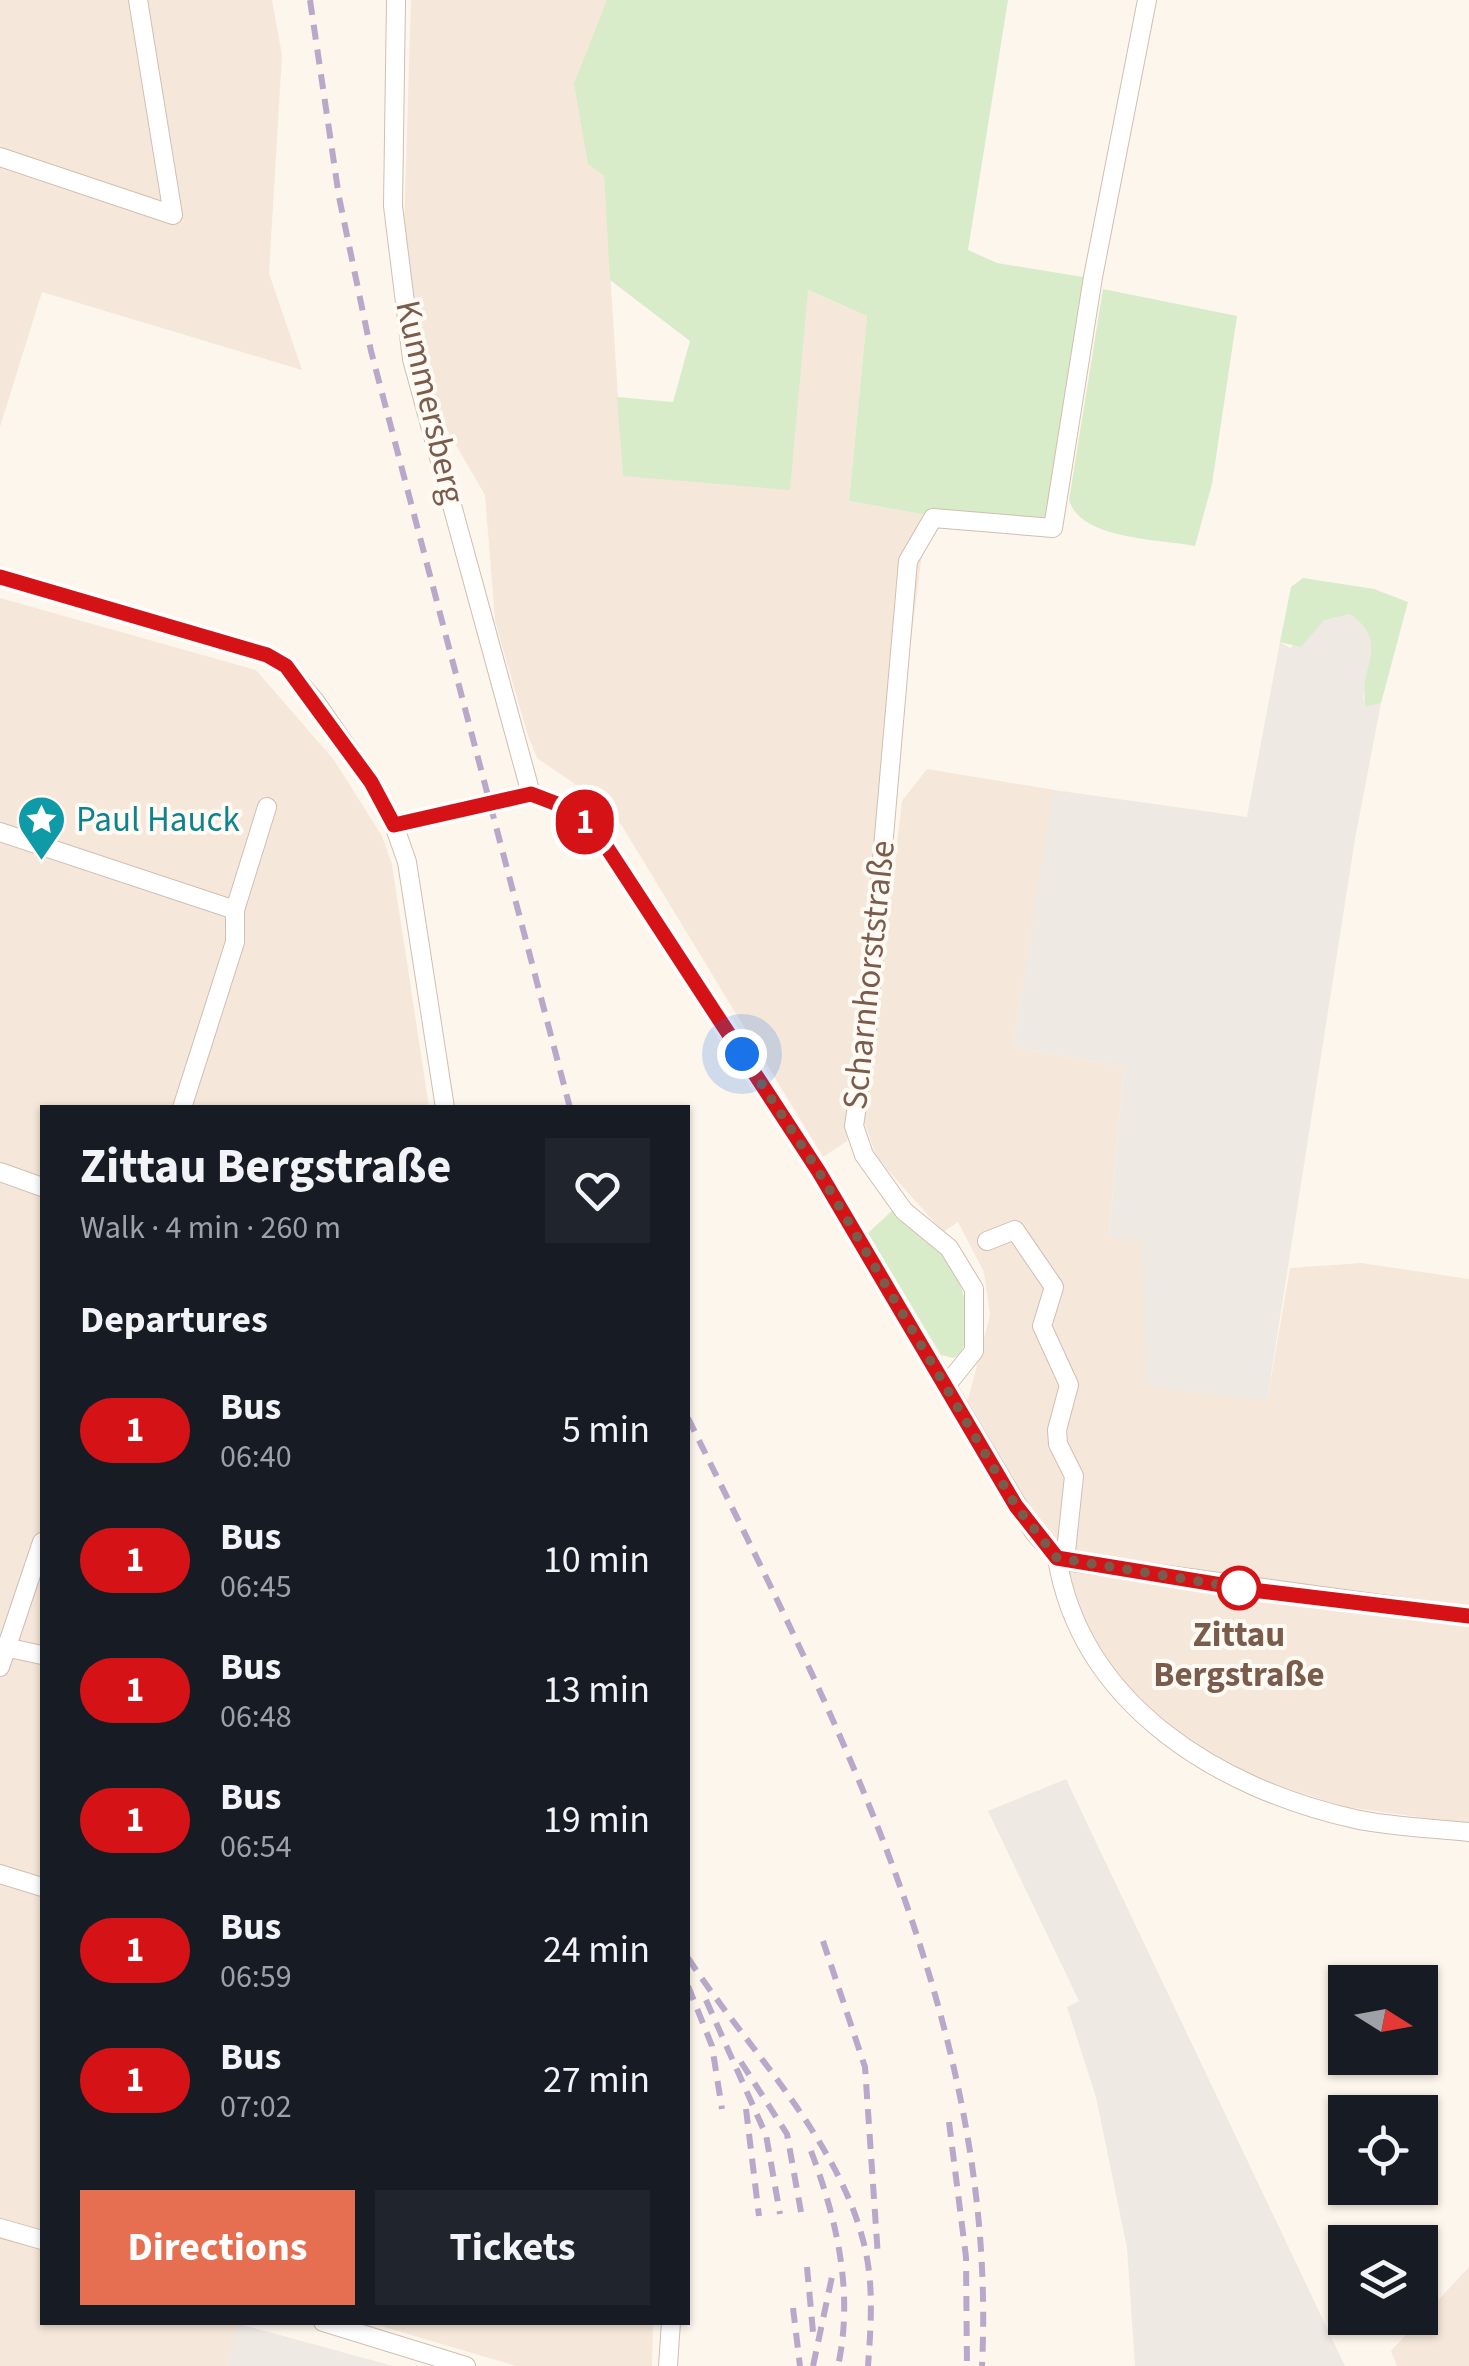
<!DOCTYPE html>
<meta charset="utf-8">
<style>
body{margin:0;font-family:"Source Sans 3",sans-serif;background:#20242c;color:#f1f3f6;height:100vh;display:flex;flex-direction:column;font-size:38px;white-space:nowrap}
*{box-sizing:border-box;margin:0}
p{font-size:32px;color:#9ea1a6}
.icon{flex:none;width:55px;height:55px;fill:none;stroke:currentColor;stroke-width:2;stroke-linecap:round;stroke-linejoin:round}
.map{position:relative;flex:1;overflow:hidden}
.sheet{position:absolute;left:40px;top:1105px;width:650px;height:1220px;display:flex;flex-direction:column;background:#171b24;border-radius:0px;box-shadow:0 2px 8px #0004}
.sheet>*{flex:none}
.badge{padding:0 20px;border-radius:32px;font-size:35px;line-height:65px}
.needle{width:65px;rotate:101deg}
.tools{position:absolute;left:1328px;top:1965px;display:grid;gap:20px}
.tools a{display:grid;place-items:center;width:110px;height:110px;border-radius:0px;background:#171b24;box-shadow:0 2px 8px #0004;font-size:50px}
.you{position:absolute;width:50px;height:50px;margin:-25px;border:8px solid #fff;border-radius:50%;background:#1a73e8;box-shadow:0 0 0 15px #1a73e833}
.map>.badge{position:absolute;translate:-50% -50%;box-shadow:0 0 0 5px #fff}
h2{padding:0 40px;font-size:38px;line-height:90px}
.round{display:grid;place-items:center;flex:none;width:105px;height:105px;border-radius:0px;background:#20242c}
.summary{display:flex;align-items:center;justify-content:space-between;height:170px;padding:0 40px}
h1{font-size:48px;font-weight:700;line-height:75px}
.primary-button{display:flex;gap:20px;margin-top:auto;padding:20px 40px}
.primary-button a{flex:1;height:115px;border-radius:0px;background:#e76f51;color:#fff;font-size:40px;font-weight:700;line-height:115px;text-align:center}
.primary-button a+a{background:#20242c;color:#f1f3f6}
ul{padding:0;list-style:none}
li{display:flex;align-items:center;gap:30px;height:130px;padding:0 40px}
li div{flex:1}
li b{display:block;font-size:38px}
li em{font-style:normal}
li .badge{min-width:110px;font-weight:700;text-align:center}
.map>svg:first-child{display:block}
.residential{fill:#f5e8da}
.industrial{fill:#efe9e4}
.green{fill:#d8ecc9}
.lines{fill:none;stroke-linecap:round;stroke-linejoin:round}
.minor-casing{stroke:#d1beb0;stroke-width:20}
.minor{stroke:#fff;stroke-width:18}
.rail{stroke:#b9a8c9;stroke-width:6;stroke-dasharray:15 10;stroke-linecap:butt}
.line-casing{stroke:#fff;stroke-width:22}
.line{stroke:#d51317;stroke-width:15}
.walk{stroke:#7a5c4d;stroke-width:10;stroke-dasharray:0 18}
.stop-dot{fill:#fff;stroke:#d51317;stroke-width:5}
.labels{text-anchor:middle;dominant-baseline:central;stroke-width:8;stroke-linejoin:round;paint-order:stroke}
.street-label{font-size:35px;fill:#7a5c4d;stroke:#fffaf3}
.culture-label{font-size:35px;fill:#0d838f;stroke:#fffaf3;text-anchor:start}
.stop-label{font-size:35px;font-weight:bold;fill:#7a5c4d;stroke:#fffaf3}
</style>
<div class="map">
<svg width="1469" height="2366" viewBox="0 0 1469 2366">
<rect width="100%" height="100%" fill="#fdf6ec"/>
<!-- residential -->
<g class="residential">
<polygon points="0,0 272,0 282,55 269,273 302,370 42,292 0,427"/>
<polygon points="411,0 626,0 604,176 623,476 805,302 807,290 867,316 849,501 927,515 847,1141 823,1157 622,826 604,804 537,758 528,736 495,621 485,495 422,387 404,227"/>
<polygon points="0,598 256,670 334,760 382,836 392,864 429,1107 42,1108 42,2322 240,2323 227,2366 0,2366"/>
<polygon points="927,769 1055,790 1013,1047 1124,1067 1109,1236 1142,1239 1267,1401 1290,1268 1361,1263 1469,1279 1469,1824 1346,1807 1247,1776 1181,1737 1110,1676 1068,1591 1049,1536 964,1415 990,1315 984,1272 958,1222 943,1232 877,1158 864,1122 902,801"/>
<polygon points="1469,2267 1469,2366 1397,2366 1391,2351"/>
<polygon points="371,2323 653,2323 652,2366 516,2366"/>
</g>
<!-- industrial -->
<g class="industrial">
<polygon points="1350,614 1369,627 1373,639 1363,697 1366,707 1381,703 1355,839 1267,1401 1146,1385 1142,1240 1109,1237 1124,1067 1013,1047 1054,790 1247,817 1280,642 1290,648 1324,619"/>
<polygon points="1066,1779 1345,2366 1135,2366 1127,2248 1096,2097 1067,2007 1079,2001 988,1811"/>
<polygon points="239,2324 393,2366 227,2366"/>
</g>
<!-- green -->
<g class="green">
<polygon points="607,0 1008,0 968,250 997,263 1089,278 1051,524 927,515 849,501 867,316 808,290 790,490 623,476 617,397 673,402 690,341 610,280 604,176 588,164 574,84"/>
<path d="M 1103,289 L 1237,316 L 1212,484 L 1195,546 C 1159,539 1081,540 1069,500 Z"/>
<path d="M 1303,578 L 1374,589 L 1408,602 L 1381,703 L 1366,707 C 1357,667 1392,643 1350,614 L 1324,620 L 1301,647 L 1280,642 L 1291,587 Z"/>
<path d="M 894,1209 C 933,1243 972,1276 967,1331 C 966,1342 964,1351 954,1358 L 941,1355 L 868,1233 Z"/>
</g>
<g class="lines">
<defs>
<g id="minor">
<polyline points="396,0 393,206 412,359 531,794"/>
<polyline points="0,157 173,215 138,0"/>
<polyline points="0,577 267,655 286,667 315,701 371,782 394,825 407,862 445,1108"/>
<polyline points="394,825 531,794 573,810 600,837 819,1172 1033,1531 1057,1558 1065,1561 1469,1616"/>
<polyline points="0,832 235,910"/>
<polyline points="182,1108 235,942 235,910 267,807"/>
<polyline points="0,1172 42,1187"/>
<polyline points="987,1241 1015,1230 1054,1287 1042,1326 1069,1385 1057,1430 1058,1444 1074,1476 1065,1561"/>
<polyline points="945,1387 974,1351 974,1289 949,1248 904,1211 864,1155 854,1126 866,1043 908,561 933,518 1053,528 1093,277 1147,0"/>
<path d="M 1057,1558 C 1081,1705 1219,1789 1355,1819 C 1391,1827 1432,1828 1469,1832"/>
<polyline points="0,1646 42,1655"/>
<polyline points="0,1667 42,1542"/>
<polyline points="0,1874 42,1887"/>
<polyline points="0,2228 42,2240"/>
<polyline points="323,2322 466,2366"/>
<polyline points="668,2366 671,2322"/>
</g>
</defs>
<!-- minor casing -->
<use href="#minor" class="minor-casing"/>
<!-- minor -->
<use href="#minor" class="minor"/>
<!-- rail -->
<g class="rail">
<polyline points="310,0 339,197 371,351 570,1108"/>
<path d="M 688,1418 C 834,1716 999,2024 982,2366"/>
<polyline points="823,1941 865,2067 878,2257"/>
<path d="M 688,1958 C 746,2047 838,2138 864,2244 C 874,2284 871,2325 868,2366"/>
<polyline points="688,1986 712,2046 722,2109"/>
<polyline points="706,2000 766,2135 780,2214"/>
<polyline points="741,2062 787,2134 801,2212"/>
<polyline points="746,2109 759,2216"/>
<polyline points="949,2122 966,2257 967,2366"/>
<path d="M 811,2151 C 837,2220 854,2293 838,2366"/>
<polyline points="807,2267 813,2332"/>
<polyline points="793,2308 800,2366"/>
<polyline points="813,2366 833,2272"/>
</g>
</g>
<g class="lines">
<defs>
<polyline id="line" points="0,577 267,655 286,666 371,782 394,825 531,794 573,810 600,837 819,1172 1016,1506 1057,1558 1252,1590 1469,1616"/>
</defs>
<!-- line casing -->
<use href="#line" class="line-casing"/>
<!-- line -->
<use href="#line" class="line"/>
<!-- walk -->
<polyline class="walk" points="742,1054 819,1172 1016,1506 1057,1558 1252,1590 1239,1588"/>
</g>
<!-- icons -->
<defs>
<symbol id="sight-pin" viewBox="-11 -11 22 30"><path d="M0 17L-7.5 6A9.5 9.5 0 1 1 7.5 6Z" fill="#0f9aa8" stroke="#fffaf3"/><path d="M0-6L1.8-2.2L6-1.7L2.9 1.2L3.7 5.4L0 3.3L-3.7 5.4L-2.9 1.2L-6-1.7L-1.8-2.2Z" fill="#fff"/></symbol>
</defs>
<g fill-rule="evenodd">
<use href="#sight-pin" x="14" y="792" width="55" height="75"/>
</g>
<!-- markers -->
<circle class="stop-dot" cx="1239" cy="1588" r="20"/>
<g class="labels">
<!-- street labels -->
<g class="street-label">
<text transform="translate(430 402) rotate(77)">Kummersberg</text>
<text transform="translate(869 975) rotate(-84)">Scharnhorststraße</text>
</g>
<!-- culture labels -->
<g class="culture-label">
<text x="76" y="820">Paul Hauck</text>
</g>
<!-- stop labels -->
<g class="stop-label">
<text x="1239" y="1635">Zittau<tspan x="1239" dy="40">Bergstraße</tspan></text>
</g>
</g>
</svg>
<div class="tools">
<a><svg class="needle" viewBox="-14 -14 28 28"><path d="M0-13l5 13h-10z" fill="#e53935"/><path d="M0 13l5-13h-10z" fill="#9ea1a6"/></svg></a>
<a><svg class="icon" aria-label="locate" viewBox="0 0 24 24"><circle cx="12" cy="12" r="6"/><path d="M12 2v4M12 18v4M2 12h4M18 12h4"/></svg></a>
<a><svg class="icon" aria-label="layers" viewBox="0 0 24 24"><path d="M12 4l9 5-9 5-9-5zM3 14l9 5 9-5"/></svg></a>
</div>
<div class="you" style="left:742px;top:1054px"></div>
<b class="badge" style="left:585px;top:822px;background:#d51317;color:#fff">1</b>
<section class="sheet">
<div class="summary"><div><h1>Zittau Bergstraße</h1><p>Walk · 4 min · 260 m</p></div><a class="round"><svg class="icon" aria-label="heart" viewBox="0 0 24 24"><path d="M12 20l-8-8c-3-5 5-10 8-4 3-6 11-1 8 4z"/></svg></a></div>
<h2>Departures</h2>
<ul>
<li><span class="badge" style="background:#d51317;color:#fff">1</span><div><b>Bus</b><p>06:40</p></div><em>5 min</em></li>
<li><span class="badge" style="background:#d51317;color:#fff">1</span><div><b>Bus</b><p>06:45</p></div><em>10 min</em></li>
<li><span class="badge" style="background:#d51317;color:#fff">1</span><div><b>Bus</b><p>06:48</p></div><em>13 min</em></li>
<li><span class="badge" style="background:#d51317;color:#fff">1</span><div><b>Bus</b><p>06:54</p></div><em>19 min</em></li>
<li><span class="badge" style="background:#d51317;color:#fff">1</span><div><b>Bus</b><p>06:59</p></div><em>24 min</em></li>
<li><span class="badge" style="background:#d51317;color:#fff">1</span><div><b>Bus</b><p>07:02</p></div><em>27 min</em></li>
</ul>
<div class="primary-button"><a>Directions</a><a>Tickets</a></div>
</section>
</div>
